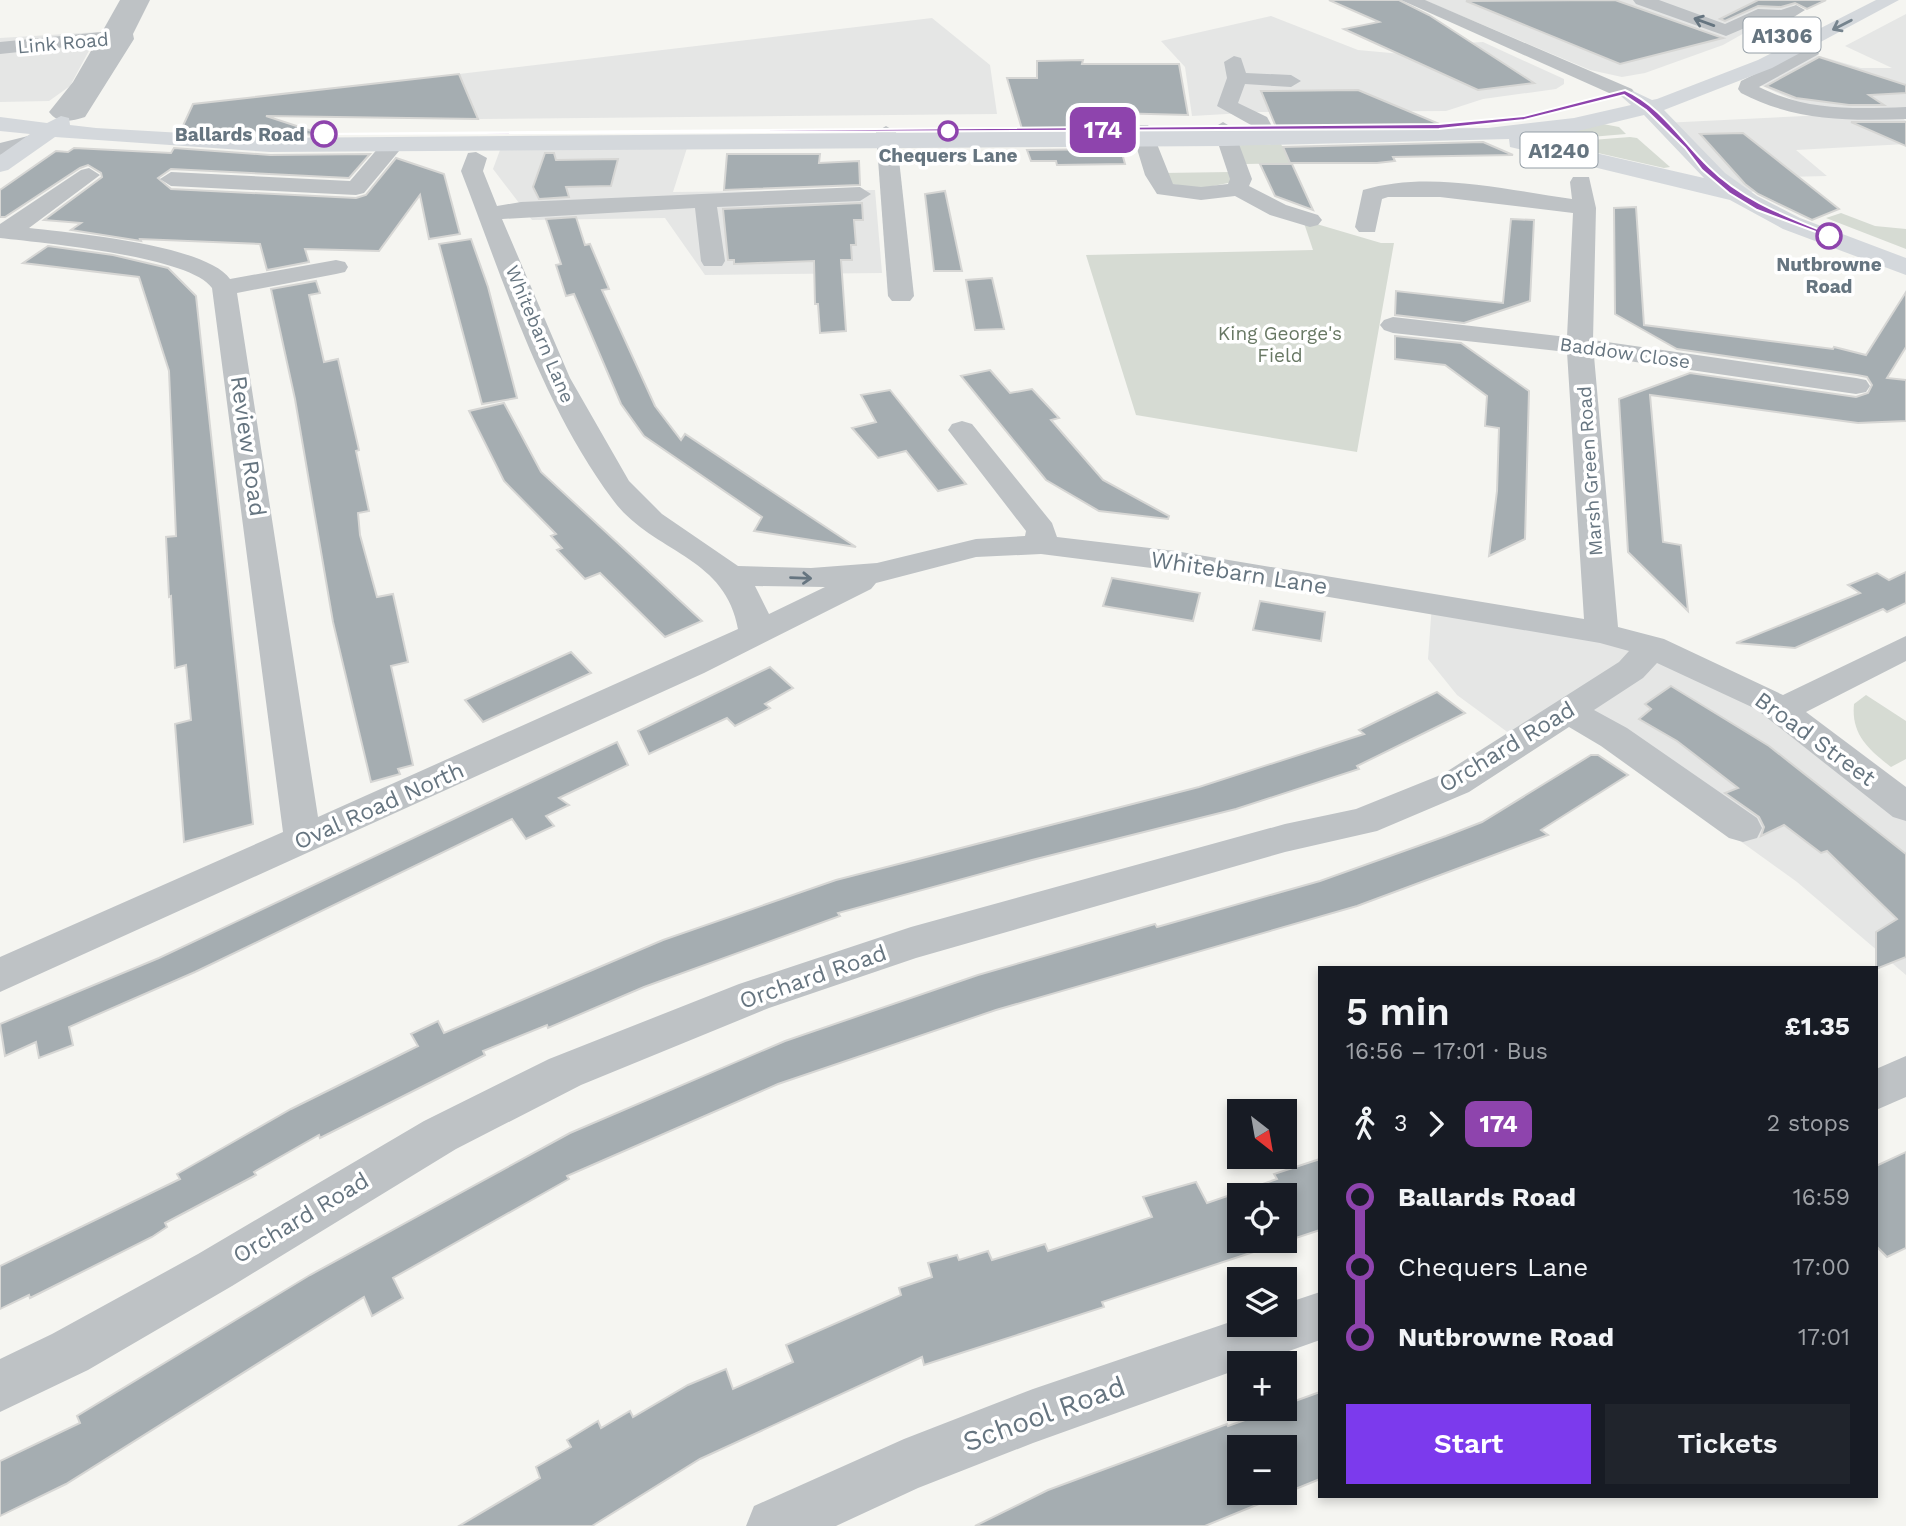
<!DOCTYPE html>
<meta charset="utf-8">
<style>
body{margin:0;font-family:"Work Sans",sans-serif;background:#20242c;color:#f1f3f6;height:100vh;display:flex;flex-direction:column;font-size:26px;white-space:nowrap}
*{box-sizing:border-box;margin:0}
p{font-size:23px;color:#9ea1a6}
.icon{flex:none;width:38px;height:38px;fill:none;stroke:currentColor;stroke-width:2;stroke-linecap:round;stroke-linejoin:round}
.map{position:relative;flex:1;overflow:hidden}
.sheet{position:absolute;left:1318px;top:966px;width:560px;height:532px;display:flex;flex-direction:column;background:#171b24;border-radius:0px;box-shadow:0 4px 10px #0003}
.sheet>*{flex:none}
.badge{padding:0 14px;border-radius:10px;font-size:24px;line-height:46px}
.needle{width:46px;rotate:149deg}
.tools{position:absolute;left:1227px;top:1099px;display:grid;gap:14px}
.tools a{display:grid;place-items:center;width:70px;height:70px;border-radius:0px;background:#171b24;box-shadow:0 4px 10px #0003;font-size:35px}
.map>.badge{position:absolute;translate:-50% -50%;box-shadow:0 0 0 4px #fff}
.legs{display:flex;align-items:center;gap:10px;height:77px;padding:0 28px;font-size:23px}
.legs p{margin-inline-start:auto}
.head{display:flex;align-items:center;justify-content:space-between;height:119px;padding:0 28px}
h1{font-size:38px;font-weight:600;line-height:52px}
.primary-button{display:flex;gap:14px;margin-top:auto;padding:14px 28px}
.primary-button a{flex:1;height:80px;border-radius:0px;background:#7c3aed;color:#fff;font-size:28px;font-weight:600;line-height:80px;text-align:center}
.primary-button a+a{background:#20242c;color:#f1f3f6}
ul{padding:0 28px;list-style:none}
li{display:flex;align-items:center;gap:24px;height:70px;font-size:26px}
li i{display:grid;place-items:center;width:10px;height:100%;margin:0 9px;background:currentColor}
li i::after{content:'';width:18px;height:18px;margin:-9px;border:5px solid;border-radius:50%;background:#171b24}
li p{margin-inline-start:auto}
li:first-child i{background:linear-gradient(#0000 50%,currentColor 0)}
li:last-child i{background:linear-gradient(currentColor 50%,#0000 0)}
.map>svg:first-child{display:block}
.built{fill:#e5e6e5}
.green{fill:#d6dbd3}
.building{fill:#a5adb1;stroke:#d6d6d4;stroke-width:2;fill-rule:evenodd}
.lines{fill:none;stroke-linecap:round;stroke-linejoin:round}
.minor{fill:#bec2c5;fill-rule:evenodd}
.major{fill:#d4d8dc;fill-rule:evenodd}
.oneway{stroke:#667580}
.oneway2{stroke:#76848e}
.line-1{fill:#8e44ad;stroke:#fff;stroke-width:2}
.stop-1-dot{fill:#fff;stroke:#8e44ad;stroke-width:3.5}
.labels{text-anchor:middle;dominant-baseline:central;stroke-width:7;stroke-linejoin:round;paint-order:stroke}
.far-street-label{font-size:19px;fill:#667580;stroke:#fff}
.far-stop-label{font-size:19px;font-weight:bold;fill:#667580;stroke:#fff}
.far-park-label{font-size:19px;fill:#687864;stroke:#fff}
.shield{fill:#fff;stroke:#949ea6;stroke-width:2}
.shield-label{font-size:21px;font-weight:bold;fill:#667580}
.street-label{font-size:23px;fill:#667580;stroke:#fff}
.near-street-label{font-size:28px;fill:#667580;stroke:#fff}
</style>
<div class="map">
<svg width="1906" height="1526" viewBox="0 0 1906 1526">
<rect width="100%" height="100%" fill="#f5f5f1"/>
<!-- built -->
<g class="built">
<polygon points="1424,0 1803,0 1723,45 1645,73 1622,77 1590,70"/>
<polygon points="1906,14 1906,113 1896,113 1906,121 1906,144 1796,150 1827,176 1784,177 1741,197 1663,123 1826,115 1754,82 1813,54 1861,68 1892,68 1845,46"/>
<polygon points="1271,16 1358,50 1402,54 1430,45 1483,42 1564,79 1564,84 1556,89 1483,99 1446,111 1261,112 1192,116 1185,67 1161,41"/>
<polygon points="932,18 990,65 997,114 478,119 459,74"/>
<polygon points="99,32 70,86 49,101 0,102 0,38"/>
<polygon points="687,148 673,192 875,190 882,273 705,275 665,218 532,220 493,169 500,150"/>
<polygon points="1432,604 1602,633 1721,677 1906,807 1906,975 1797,882 1564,714 1521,742 1457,695 1428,659"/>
</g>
<!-- green -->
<g class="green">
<polygon points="1603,124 1619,127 1626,134 1555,140 1559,132"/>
<polygon points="1630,137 1637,138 1670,167 1664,168 1554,143"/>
<polygon points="1281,144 1291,163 1246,164 1237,145"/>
<polygon points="1230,172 1233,182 1198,189 1168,183 1162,173"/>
<polygon points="1841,213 1875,226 1906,229 1906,249 1826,218"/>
<polygon points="1303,220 1381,243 1394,243 1357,452 1136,415 1086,255 1313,250"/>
<path d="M 1866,695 L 1906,721 L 1906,759 L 1891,767 C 1868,749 1851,734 1854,704 Z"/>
</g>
<!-- building -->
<g class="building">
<polygon points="1329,0 1399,0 1429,15 1534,83 1478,90 1344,29 1379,22"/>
<polygon points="1615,0 1723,38 1620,64 1466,1"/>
<polygon points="1758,0 1826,0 1807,9 1795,3 1781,7 1758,6 1725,21 1720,19"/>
<polygon points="1819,57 1906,85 1906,93 1869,95 1884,105 1849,105 1796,98 1766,86"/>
<polygon points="1083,60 1082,64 1179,64 1188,115 1112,113 1116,128 1022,129 1007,78 1037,78 1037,61"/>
<polygon points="459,74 478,119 266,116 324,135 181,130 193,104"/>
<polygon points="1358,90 1444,126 1276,127 1261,91"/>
<polygon points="1851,122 1906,122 1906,146"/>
<polygon points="1743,133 1839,209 1812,220 1758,194 1745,184 1700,134"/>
<polygon points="1483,142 1513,155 1393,157 1395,161 1377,163 1290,163 1283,147"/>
<polygon points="74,148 171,153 174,148 270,155 370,154 349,178 171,169 158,178 171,189 356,198 366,195 396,158 444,174 460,234 429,239 420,195 379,251 305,249 309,262 267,270 260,244 140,239 141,241 71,230 81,223 44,220 102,177 101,173 88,165 80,168 5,217 0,217 0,190 56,151 68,152"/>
<polygon points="1121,149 1125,164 1057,165 1056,161 1031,161 1027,150"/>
<polygon points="545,153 554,153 556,160 618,159 611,186 566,187 569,197 539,199 533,187"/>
<polygon points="727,154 820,154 819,163 859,161 860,185 724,190"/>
<polygon points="1260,164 1292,164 1313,210 1275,196"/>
<polygon points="945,191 962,271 934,271 925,194"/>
<polygon points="862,203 863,220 854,220 856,245 851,245 852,260 841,260 846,331 820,333 818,304 815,304 814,261 734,264 734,260 728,260 723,209"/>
<polygon points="1636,207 1644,325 1833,349 1834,347 1866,355 1906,292 1906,347 1887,378 1906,380 1906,421 1858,423 1650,395 1663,542 1681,545 1688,611 1628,552 1619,399 1690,373 1856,397 1868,393 1872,385 1867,377 1857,375 1677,349 1615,314 1614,208"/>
<polygon points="576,217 585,245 590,244 609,289 602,290 655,406 681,440 685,434 856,547 754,531 762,517 644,436 621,404 574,294 566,296 556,265 561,264 546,219"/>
<polygon points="1511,219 1534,220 1530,301 1464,323 1395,315 1396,291 1503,303"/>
<polygon points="471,239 488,287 517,398 482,404 439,244"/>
<polygon points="48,246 113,255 168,268 196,296 253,824 184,842 175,724 191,720 186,665 175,668 171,596 169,597 166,537 176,536 169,371 139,277 23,263"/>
<polygon points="992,278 1004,329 975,330 966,280"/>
<polygon points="316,281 320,293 309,295 324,362 338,359 359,450 356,451 369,511 358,513 360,535 377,597 393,594 408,662 391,666 413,765 398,769 400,774 371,782 333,622 295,399 271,289"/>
<polygon points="1395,336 1461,343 1529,391 1525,539 1489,556 1497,491 1499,428 1485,426 1487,396 1445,365 1395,359"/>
<polygon points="990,370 1010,393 1032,389 1059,418 1051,420 1103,480 1169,516 1168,519 1099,511 1046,480 961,376"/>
<polygon points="890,390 933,444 966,484 938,491 906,451 878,458 852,428 876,422 861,395"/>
<polygon points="504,403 541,472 702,621 665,637 600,573 585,579 557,550 562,548 551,536 556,534 504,481 469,411"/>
<polygon points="1906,572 1906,603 1887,612 1883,609 1795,648 1736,643 1860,593 1848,585 1877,573 1889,580"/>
<polygon points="1112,578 1200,593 1193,621 1103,606"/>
<polygon points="1260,601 1325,612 1321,641 1253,630"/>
<polygon points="571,652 591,673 483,722 465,700"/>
<polygon points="770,667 793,688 765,704 770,708 735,726 727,718 649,754 638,731"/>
<polygon points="1671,686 1769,746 1906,854 1906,957 1876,969 1876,932 1897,919 1827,851 1821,853 1784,825 1761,836 1764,827 1759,817 1725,793 1738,788 1677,741 1639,719 1651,709 1645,704"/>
<polygon points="1437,692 1465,713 1357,766 1359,769 1236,809 1032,860 838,913 840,916 644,987 548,1028 547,1025 483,1051 485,1055 320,1138 319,1135 254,1172 256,1175 165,1223 167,1227 152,1237 30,1298 29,1295 0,1309 0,1266 180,1179 177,1174 291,1109 418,1046 411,1034 438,1021 444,1033 663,940 836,880 1199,787 1364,734 1359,730"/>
<polygon points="617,742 628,765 559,798 569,805 546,816 554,826 526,839 512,819 195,972 69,1027 73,1045 39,1058 36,1042 5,1056 0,1024 159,958"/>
<polygon points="1591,755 1598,755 1628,775 1541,830 1548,835 1357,906 996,1010 778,1084 567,1176 569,1179 393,1278 403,1298 372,1316 364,1297 66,1484 0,1516 0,1461 80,1423 77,1416 310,1275 570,1133 785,1041 978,975 1155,924 1157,927 1320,881 1446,836 1482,822"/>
<polygon points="1906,1152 1906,1248 1887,1257 1876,1246 1876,1166"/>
<path d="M 1320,1159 L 1320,1230 L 1102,1302 L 1104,1307 L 958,1354 L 924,1365 L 922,1357 L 700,1459 L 592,1526 L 459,1526 L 540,1478 L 536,1467 L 571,1447 L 567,1440 L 598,1421 L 601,1428 L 630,1411 L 633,1417 L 688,1385 L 726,1369 L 733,1389 L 793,1362 L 786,1345 L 901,1295 L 899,1288 L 932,1277 L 928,1263 L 957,1255 L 959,1260 L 988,1251 L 992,1260 L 1045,1244 L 1048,1251 L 1152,1217 L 1143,1197 L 1196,1182 L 1207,1203 L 1277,1179 L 1274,1174 ZM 1239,1195 L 1284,1195 L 1284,1241 L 1239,1241 Z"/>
<path d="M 1320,1392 L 1320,1479 L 1205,1526 L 975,1526 L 1048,1490 L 1227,1424 L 1228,1426 L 1276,1409 L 1284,1409 L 1284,1405 ZM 1239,1447 L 1284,1447 L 1284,1493 L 1239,1493 Z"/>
</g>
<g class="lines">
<!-- minor -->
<g class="minor">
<path d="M 120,0 L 150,0 L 133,34 L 134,39 L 85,117 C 71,121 59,125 49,112 L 73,82 L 95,44 L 0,54 L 0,42 L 102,32 Z"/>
<polygon points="1401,0 1425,0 1632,89 1635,93 1632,97 1618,97"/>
<polygon points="1633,0 1659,0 1725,24 1758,9 1781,10 1796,5 1805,10 1789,20 1766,19 1726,36 1636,4"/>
<path d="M 1794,44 L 1817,50 L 1819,54 L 1759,87 C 1807,111 1854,109 1906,107 L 1906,119 C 1847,121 1795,121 1741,93 L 1738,89 L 1741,81 L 1793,55 L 1785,50 Z"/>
<polygon points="1234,56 1241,58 1246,73 1291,75 1301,81 1291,87 1245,84 1238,103 1267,117 1279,139 1275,143 1261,143 1251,125 1217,106 1227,78 1224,62"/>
<polygon points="1223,122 1233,128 1252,179 1249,186 1286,205 1318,215 1322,220 1318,225 1310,227 1270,215 1235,196 1201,200 1157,194 1145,175 1131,129 1134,125 1148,125 1151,129 1173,184 1201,187 1228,184 1230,179 1213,128"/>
<polygon points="886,126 896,132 914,296 910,301 892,301 888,296 876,132"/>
<polygon points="32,135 43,141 39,145 0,155 0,143"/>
<polygon points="393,139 404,145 364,193 356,195 171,186 160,179 171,172 350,181 385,140"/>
<path d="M 476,152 L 487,158 L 483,171 L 497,206 L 521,202 L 860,187 L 871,194 L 860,201 L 717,207 L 725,261 L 722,266 L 704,266 L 701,261 L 695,208 L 502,219 L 570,378 L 629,481 L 662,514 L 738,566 L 811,568 L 877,563 L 976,539 L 1025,536 L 1026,531 L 948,430 L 952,424 L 962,421 L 972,424 L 1052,523 L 1057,537 L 1175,551 L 1584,619 L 1567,352 L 1393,333 L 1384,330 L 1380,325 L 1384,320 L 1393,317 L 1567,337 L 1573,213 L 1440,197 L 1388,197 L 1382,199 L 1375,232 L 1359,232 L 1355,227 L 1363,190 C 1429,170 1506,190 1572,199 L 1570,182 L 1573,177 L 1589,177 L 1596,208 L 1593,340 L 1856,378 L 1866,380 L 1870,386 L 1866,392 L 1856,394 L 1594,356 L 1618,627 L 1664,639 L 1783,695 L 1906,636 L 1906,661 L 1806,712 L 1906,787 L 1906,821 L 1893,817 L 1756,709 L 1657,663 L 1643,678 L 1594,710 L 1627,728 L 1757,818 L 1762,828 L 1757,838 L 1743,842 L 1729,838 L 1601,746 L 1569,727 L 1469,792 L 1377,831 L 1285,852 L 916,958 L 769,1008 L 581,1085 L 456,1149 L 232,1286 L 88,1370 L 0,1412 L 0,1359 L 52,1334 L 198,1254 L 424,1121 L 549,1059 L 739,984 L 911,927 L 1285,824 L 1356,809 L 1443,774 L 1619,662 L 1629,651 L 1600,643 L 1175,571 L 1041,554 L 976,557 L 876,583 L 871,589 L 704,673 L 0,992 L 0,957 L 283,832 L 212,288 C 190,256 42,243 0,238 L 0,224 L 81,170 L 89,168 L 100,175 L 29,228 C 74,233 206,245 230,279 L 336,260 L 345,262 L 348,267 L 345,272 L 336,274 L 237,293 L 318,817 L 738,629 C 725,555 652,553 613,500 C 541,403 504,282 461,171 L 468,153 ZM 755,586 L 825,587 L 769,614 Z"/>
<polygon points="1906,1056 1906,1097 1876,1110 1876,1069"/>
<polygon points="1320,1292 1320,1340 1255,1363 1239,1363 1239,1369 1033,1443 918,1488 836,1526 746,1526 754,1506 904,1439 1033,1389 1239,1319 1239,1325 1284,1325 1284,1304"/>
</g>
<!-- major -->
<path class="major" d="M 1876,0 L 1899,0 L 1772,68 L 1664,110 L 1725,173 L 1757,196 L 1800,218 L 1906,258 L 1906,275 L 1783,229 L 1730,200 L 1510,147 L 1509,139 L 1226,146 L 270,152 L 55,137 L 8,170 L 0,172 L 0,155 L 30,134 L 0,131 L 0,117 L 47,123 L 61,116 L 69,118 L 70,125 L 96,128 L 270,138 L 1488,128 L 1574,118 L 1631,105 L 1622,97 L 1633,91 L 1652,100 L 1657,99 L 1758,60 ZM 1644,115 L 1704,178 L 1526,137 L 1574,132 Z"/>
</g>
<!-- one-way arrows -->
<defs><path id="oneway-shaft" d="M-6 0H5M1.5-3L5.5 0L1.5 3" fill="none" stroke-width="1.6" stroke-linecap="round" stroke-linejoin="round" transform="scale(1.75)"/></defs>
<g class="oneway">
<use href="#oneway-shaft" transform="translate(1704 22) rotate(-160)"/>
<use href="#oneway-shaft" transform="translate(801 578) rotate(2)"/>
</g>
<use class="oneway2" href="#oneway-shaft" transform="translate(1842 25) rotate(153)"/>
<!-- line-1 -->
<path class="line-1" d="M 1625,90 C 1661,106 1682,141 1709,167 C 1743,201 1789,217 1832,235 L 1832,238 L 1757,210 L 1729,193 L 1702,170 L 1685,148 L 1646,110 L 1624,95 L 1524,120 L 1439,129 L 320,134 L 1439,124 L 1524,116 Z"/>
<!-- markers -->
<g class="stop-1-dot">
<circle cx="948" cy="131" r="9"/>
<circle cx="324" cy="134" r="12"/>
<circle cx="1829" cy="236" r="12"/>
</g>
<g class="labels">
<!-- far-street labels -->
<g class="far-street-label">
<text transform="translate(63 43) rotate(-5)">Link Road</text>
<text transform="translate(540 334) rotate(67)">Whitebarn Lane</text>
<text transform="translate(1625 353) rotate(8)">Baddow Close</text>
<text transform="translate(1590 471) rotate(-94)">Marsh Green Road</text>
</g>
<!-- far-stop labels -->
<g class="far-stop-label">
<text x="305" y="134" text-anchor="end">Ballards Road</text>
<text x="948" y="155">Chequers Lane</text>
<text x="1829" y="264">Nutbrowne<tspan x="1829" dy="22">Road</tspan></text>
</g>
<!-- far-park labels -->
<g class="far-park-label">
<text x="1280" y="333">King George's<tspan x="1280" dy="22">Field</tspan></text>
</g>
<!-- shield labels -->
<g class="shield">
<rect x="1743.5" y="17.5" width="77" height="35" rx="5"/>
<rect x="1520.5" y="132.5" width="77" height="35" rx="5"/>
</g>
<g class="shield-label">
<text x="1782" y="35">A1306</text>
<text x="1559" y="150">A1240</text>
</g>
<!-- street labels -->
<g class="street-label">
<text transform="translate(248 446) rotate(82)">Review Road</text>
<text transform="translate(1239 573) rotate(9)">Whitebarn Lane</text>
<text transform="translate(1815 739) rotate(36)">Broad Street</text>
<text transform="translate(1507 747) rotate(-31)">Orchard Road</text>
<text transform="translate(379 806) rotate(-24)">Oval Road North</text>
<text transform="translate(813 977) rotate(-19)">Orchard Road</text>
<text transform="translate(301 1218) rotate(-31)">Orchard Road</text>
</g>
<!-- near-street labels -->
<g class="near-street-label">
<text transform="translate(1044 1414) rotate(-20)">School Road</text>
</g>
</g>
</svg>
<div class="tools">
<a><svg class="needle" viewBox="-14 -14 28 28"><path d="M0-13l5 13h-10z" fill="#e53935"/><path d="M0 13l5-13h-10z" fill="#9ea1a6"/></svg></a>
<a><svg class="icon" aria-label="locate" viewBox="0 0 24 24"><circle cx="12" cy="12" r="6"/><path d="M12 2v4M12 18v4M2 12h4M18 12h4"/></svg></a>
<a><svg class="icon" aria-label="layers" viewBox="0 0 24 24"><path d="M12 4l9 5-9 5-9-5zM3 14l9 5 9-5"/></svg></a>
<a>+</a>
<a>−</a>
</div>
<b class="badge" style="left:1103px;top:130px;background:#8e44ad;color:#fff">174</b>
<section class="sheet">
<div class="head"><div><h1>5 min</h1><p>16:56 – 17:01 · Bus</p></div><b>£1.35</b></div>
<div class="legs"><svg class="icon" aria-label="walk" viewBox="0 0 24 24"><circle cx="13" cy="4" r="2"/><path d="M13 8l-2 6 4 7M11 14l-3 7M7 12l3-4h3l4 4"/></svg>3<svg class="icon" aria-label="forward" viewBox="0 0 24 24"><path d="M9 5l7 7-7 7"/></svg><b class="badge" style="background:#8e44ad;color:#fff">174</b><p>2 stops</p></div>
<ul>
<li><i style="color:#8e44ad"></i><b>Ballards Road</b><p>16:59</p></li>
<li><i style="color:#8e44ad"></i><span>Chequers Lane</span><p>17:00</p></li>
<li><i style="color:#8e44ad"></i><b>Nutbrowne Road</b><p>17:01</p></li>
</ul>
<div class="primary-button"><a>Start</a><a>Tickets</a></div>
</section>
</div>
